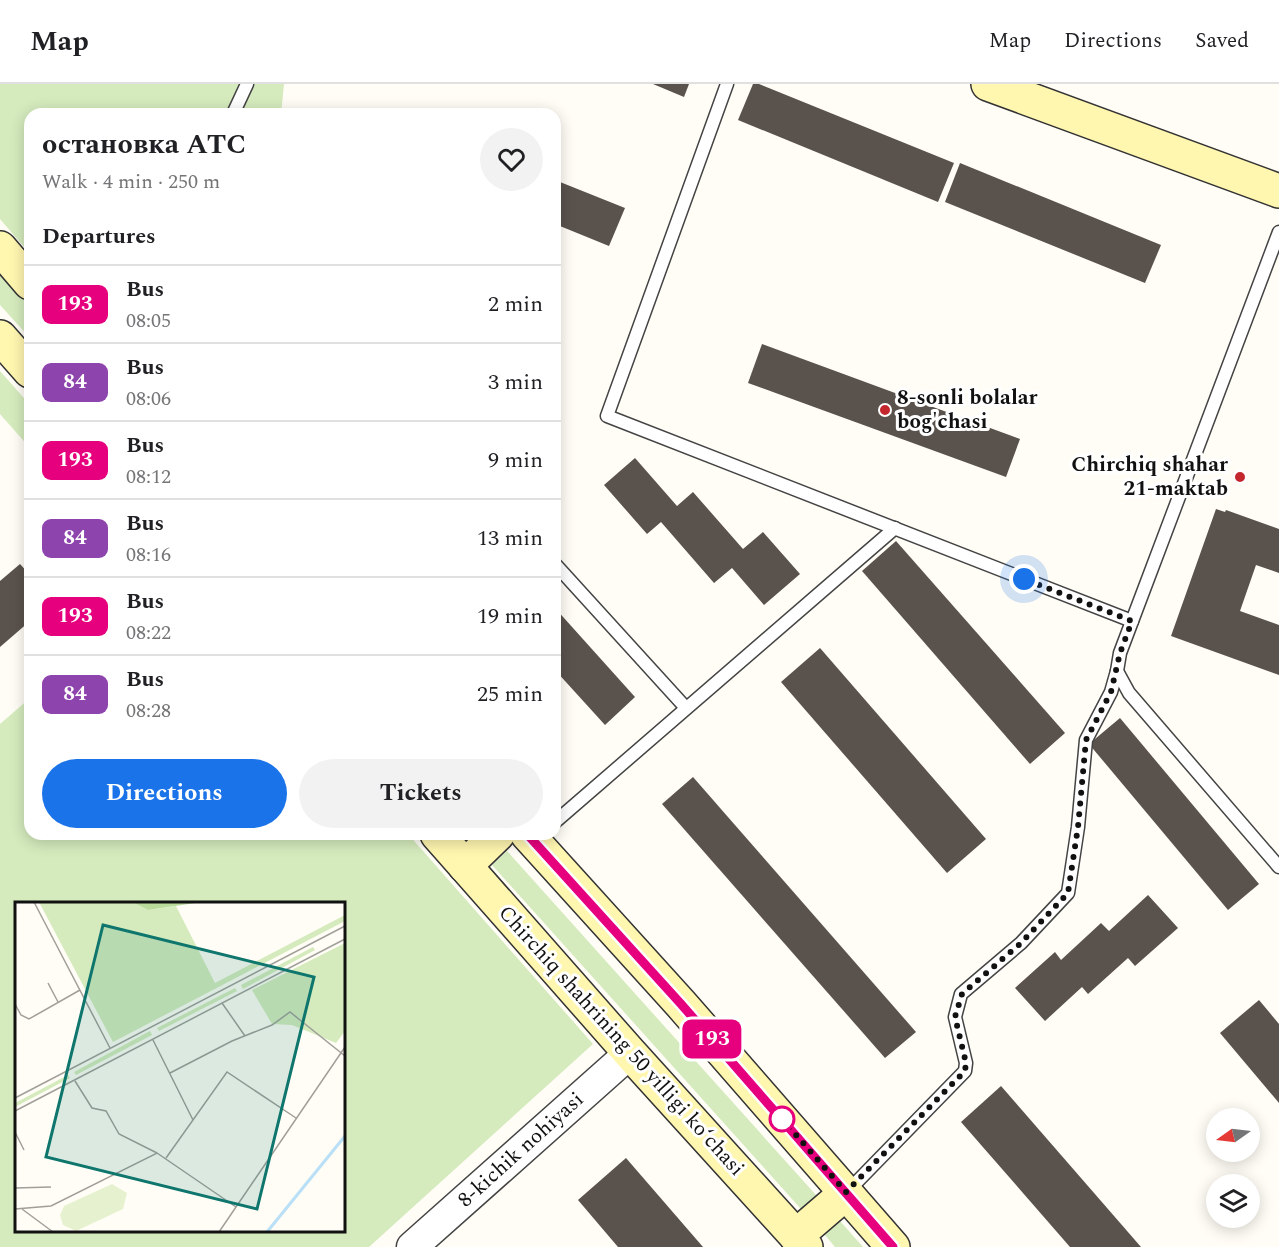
<!DOCTYPE html>
<meta charset="utf-8">
<style>
body{margin:0;font-family:Spectral,serif;background:#f2f2f2;color:#202124;height:100vh;display:flex;flex-direction:column;font-size:22px;white-space:nowrap}
*{box-sizing:border-box;margin:0}
p{font-size:20px;color:#757577}
.icon{flex:none;width:33px;height:33px;fill:none;stroke:currentColor;stroke-width:2;stroke-linecap:round;stroke-linejoin:round}
.map{position:relative;flex:1;overflow:hidden}
.drawer{position:absolute;left:24px;top:24px;width:537px;height:732px;display:flex;flex-direction:column;background:#fff;border-radius:18px;box-shadow:0 3px 15px #0003}
.drawer>*{flex:none}
.badge{padding:0 12px;border-radius:9px;font-size:21px;line-height:39px}
.needle{width:39px;rotate:256deg}
.tools{position:absolute;left:1206px;top:1024px;display:grid;gap:12px}
.tools a{display:grid;place-items:center;width:54px;height:54px;border-radius:50%;background:#fff;box-shadow:0 3px 15px #0003;font-size:30px}
.you{position:absolute;width:30px;height:30px;margin:-15px;border:4px solid #fff;border-radius:50%;background:#1a73e8;box-shadow:0 0 0 9px #1a73e833}
.map>.badge{position:absolute;translate:-50% -50%;box-shadow:0 0 0 3px #fff}
h2{padding:0 18px;font-size:22px;line-height:54px}
.round{display:grid;place-items:center;flex:none;width:63px;height:63px;border-radius:32px;background:#f2f2f2}
.overview{display:flex;align-items:center;justify-content:space-between;height:102px;padding:0 18px}
h1{font-size:28px;font-weight:700;line-height:45px}
.cta{display:flex;gap:12px;margin-top:auto;padding:12px 18px}
.cta a{flex:1;height:69px;border-radius:36px;background:#1a73e8;color:#fff;font-size:24px;font-weight:700;line-height:69px;text-align:center}
.cta a+a{background:#f2f2f2;color:#202124}
ul{padding:0;list-style:none}
li{display:flex;align-items:center;gap:18px;height:78px;padding:0 18px;border-top:2px solid #e0e0e0}
li div{flex:1}
li b{display:block;font-size:22px}
li em{font-style:normal}
li .badge{min-width:66px;font-weight:700;text-align:center}
header{display:flex;align-items:center;gap:36px;box-sizing:border-box;height:84px;padding:0 30px;background:#fff;border-bottom:2px solid #e0e0e0}
header strong{font-size:28px}
nav{display:flex;gap:33px;margin-inline-start:auto;font-size:21px}
.map>svg:first-child{display:block}
.green{fill:#d5ebbd;fill-rule:evenodd}
.building{fill:#5a524d}
.lines{fill:none;stroke-linecap:round;stroke-linejoin:round}
.service-casing{stroke:#444;stroke-width:15}
.tertiary-casing{stroke:#444;stroke-width:33}
.secondary-casing{stroke:#333;stroke-width:36}
.service{stroke:#fff;stroke-width:12}
.tertiary{stroke:#fff;stroke-width:30}
.secondary{stroke:#fff6b0;stroke-width:33}
.line-casing{stroke:#fff;stroke-width:14}
.line{stroke:#e6007e;stroke-width:9}
.walk{stroke:#111;stroke-width:6;stroke-dasharray:0 10.8}
.poi-dot{fill:#c4262e;stroke:#fff;stroke-width:2}
.stop-dot{fill:#fff;stroke:#e6007e;stroke-width:3}
.labels{text-anchor:middle;dominant-baseline:central;stroke-width:6;stroke-linejoin:round;paint-order:stroke}
.poi-label{font-size:21px;font-weight:bold;fill:#111;stroke:#fff;text-anchor:start}
.street-label{font-size:21px;fill:#111;stroke:#fff}
.inset-river{fill:none;stroke:#b9e0f7;stroke-width:3}
.inset-road{fill:none;stroke:#a09f9a;stroke-width:1.5}
.view{fill:#0f766e;fill-opacity:0.15;stroke:#0f766e;stroke-width:3}
.inset-edge{fill:none;stroke:#111;stroke-width:3}
</style>
<header>
<strong>Map</strong>
<nav><a>Map</a><a>Directions</a><a>Saved</a></nav>
</header>
<div class="map">
<svg width="1279" height="1163" viewBox="0 0 1279 1163">
<rect width="100%" height="100%" fill="#fffdf5"/>
<!-- green -->
<g class="green">
<polygon points="0,0 284,0 281,30 30,30 30,170 0,135"/>
<polygon points="0,188 30,221 30,254 0,221"/>
<polygon points="0,287 30,321 30,364 0,330"/>
<path d="M 30,614 L 30,750 L 408,750 L 593,960 L 369,1163 L 0,1163 L 0,640 ZM 16,820 L 344,820 L 344,1146 L 16,1146 Z"/>
<polygon points="507,767 816,1111 801,1125 492,781"/>
<polygon points="840,1137 863,1163 835,1163 825,1151 835,1139"/>
</g>
<!-- building -->
<g class="building">
<polygon points="653,0 689,0 684,13"/>
<polygon points="753,0 759,0 954,79 938,118 738,36"/>
<polygon points="960,79 1161,161 1145,199 945,118"/>
<polygon points="555,96 625,124 609,162 555,140"/>
<polygon points="762,260 1020,355 1006,393 748,299"/>
<polygon points="635,374 677,422 693,408 743,465 763,448 800,490 764,521 732,484 714,499 661,438 647,450 604,401"/>
<polygon points="1216,425 1225,428 1226,426 1279,445 1279,489 1256,481 1240,527 1279,541 1279,591 1171,552"/>
<polygon points="896,457 1065,649 1030,680 862,487"/>
<polygon points="20,480 30,491 30,537 0,563 0,497"/>
<polygon points="555,524 635,613 605,641 555,586"/>
<polygon points="820,564 986,755 947,789 781,598"/>
<polygon points="1120,634 1259,800 1228,826 1089,660"/>
<polygon points="693,693 916,948 885,974 662,720"/>
<polygon points="1148,811 1178,844 1135,882 1128,874 1088,910 1082,903 1045,937 1015,904 1055,868 1061,876 1101,839 1109,847"/>
<polygon points="1259,916 1279,940 1279,1019 1220,949"/>
<polygon points="1001,1002 1141,1163 1070,1163 961,1038"/>
<polygon points="626,1074 703,1163 618,1163 578,1116"/>
</g>
<g class="lines">
<defs>
<g id="service">
<polyline points="727,0 607,332 1132,537"/>
<polyline points="233,30 247,0"/>
<polyline points="1279,148 1120,569 1117,587 1129,609 1279,783"/>
<polyline points="555,480 686,624"/>
<polyline points="555,738 895,444"/>
<polyline points="847,1108 965,987 966,979 955,933 961,910 1021,859 1068,809 1078,743 1086,656 1111,608 1117,587"/>
</g>
<polyline id="tertiary" points="412,1163 630,969"/>
<g id="secondary">
<polyline points="988,0 1279,107"/>
<polyline points="0,164 30,199"/>
<polyline points="0,253 30,287"/>
<polyline points="437,750 630,969 806,1163"/>
<polyline points="527,750 681,920 893,1163"/>
<polyline points="465,782 498,750"/>
<polyline points="796,1152 846,1109"/>
</g>
</defs>
<!-- service casing -->
<use href="#service" class="service-casing"/>
<!-- tertiary casing -->
<use href="#tertiary" class="tertiary-casing"/>
<!-- secondary casing -->
<use href="#secondary" class="secondary-casing"/>
<!-- service -->
<use href="#service" class="service"/>
<!-- tertiary -->
<use href="#tertiary" class="tertiary"/>
<!-- secondary -->
<use href="#secondary" class="secondary"/>
</g>
<g class="lines">
<defs>
<polyline id="line" points="527,750 681,920 893,1163"/>
</defs>
<!-- line casing -->
<use href="#line" class="line-casing"/>
<!-- line -->
<use href="#line" class="line"/>
<!-- walk -->
<polyline class="walk" points="782,1035 846,1108 965,987 966,979 955,933 962,910 1021,859 1068,809 1078,743 1086,656 1111,608 1120,569 1132,537 1024,495"/>
</g>
<!-- markers -->
<g class="poi-dot">
<circle cx="885" cy="326" r="6"/>
<circle cx="1240" cy="393" r="6"/>
</g>
<circle class="stop-dot" cx="782" cy="1035" r="12"/>
<g class="labels">
<!-- poi labels -->
<g class="poi-label">
<text x="897" y="314">8-sonli bolalar<tspan x="897" dy="24">bog'chasi</tspan></text>
<text x="1228" y="381" text-anchor="end">Chirchiq shahar<tspan x="1228" dy="24">21-maktab</tspan></text>
</g>
<!-- street labels -->
<g class="street-label">
<text transform="translate(621 957) rotate(48)">Chirchiq shahrining 50 yilligi koʻchasi</text>
<text transform="translate(521 1066) rotate(-42)">8-kichik nohiyasi</text>
</g>
</g>
<!-- overview -->
<g transform="translate(15 818)">
<rect width="330" height="330" fill="#fffdf5"/>
<path d="M 24,0 L 117,0 L 133,8 L 161,4 L 200,81 L 330,13 L 330,19 L 98,140 ZM 330,41 L 330,129 L 321,141 L 277,123 L 257,122 L 237,88 ZM 298,45 L 300,48 L 228,87 L 226,83 ZM 220,86 L 222,89 L 144,129 L 142,126 ZM 135,129 L 137,133 L 61,173 L 59,170 ZM 53,173 L 55,176 L 0,205 L 0,201 Z" fill="#d5ebbd"/>
<path d="M 117,0 L 187,0 L 133,8 Z" fill="#b9dc9c"/>
<path d="M 97,282 L 112,291 L 108,307 L 61,329 L 48,323 L 45,313 L 49,304 Z" fill="#e6f2cf"/>
<path class="inset-river" d="M 252,330 L 330,234"/>
<path class="inset-road" d="M 19,0 L 95,146M 33,81 L 43,100M 207,101 L 230,134M 0,102 L 6,113 L 14,117 L 65,88M 138,138 L 178,218M 155,171 L 217,139 L 257,123 L 275,110 L 330,154M 60,179 L 77,206 L 91,209 L 104,232 L 142,251M 0,196 L 330,24M 0,209 L 330,37M 0,230 L 9,248M 151,256 L 212,170 L 281,216M 0,286 L 36,285M 0,307 L 36,304 L 142,251 L 221,305M 7,307 L 38,330M 204,330 L 330,145"/>
<path class="view" d="M 88,23 L 299,75 L 242,307 L 31,255 Z"/>
<rect width="330" height="330" class="inset-edge"/>
</g>
</svg>
<div class="tools">
<a><svg class="needle" viewBox="-14 -14 28 28"><path d="M0-13l5 13h-10z" fill="#e53935"/><path d="M0 13l5-13h-10z" fill="#757577"/></svg></a>
<a><svg class="icon" aria-label="layers" viewBox="0 0 24 24"><path d="M12 4l9 5-9 5-9-5zM3 14l9 5 9-5"/></svg></a>
</div>
<div class="you" style="left:1024px;top:495px"></div>
<b class="badge" style="left:712px;top:955px;background:#e6007e;color:#fff">193</b>
<section class="drawer">
<div class="overview"><div><h1>остановка АТС</h1><p>Walk · 4 min · 250 m</p></div><a class="round"><svg class="icon" aria-label="heart" viewBox="0 0 24 24"><path d="M12 20l-8-8c-3-5 5-10 8-4 3-6 11-1 8 4z"/></svg></a></div>
<h2>Departures</h2>
<ul>
<li><span class="badge" style="background:#e6007e;color:#fff">193</span><div><b>Bus</b><p>08:05</p></div><em>2 min</em></li>
<li><span class="badge" style="background:#8e44ad;color:#fff">84</span><div><b>Bus</b><p>08:06</p></div><em>3 min</em></li>
<li><span class="badge" style="background:#e6007e;color:#fff">193</span><div><b>Bus</b><p>08:12</p></div><em>9 min</em></li>
<li><span class="badge" style="background:#8e44ad;color:#fff">84</span><div><b>Bus</b><p>08:16</p></div><em>13 min</em></li>
<li><span class="badge" style="background:#e6007e;color:#fff">193</span><div><b>Bus</b><p>08:22</p></div><em>19 min</em></li>
<li><span class="badge" style="background:#8e44ad;color:#fff">84</span><div><b>Bus</b><p>08:28</p></div><em>25 min</em></li>
</ul>
<div class="cta"><a>Directions</a><a>Tickets</a></div>
</section>
</div>
